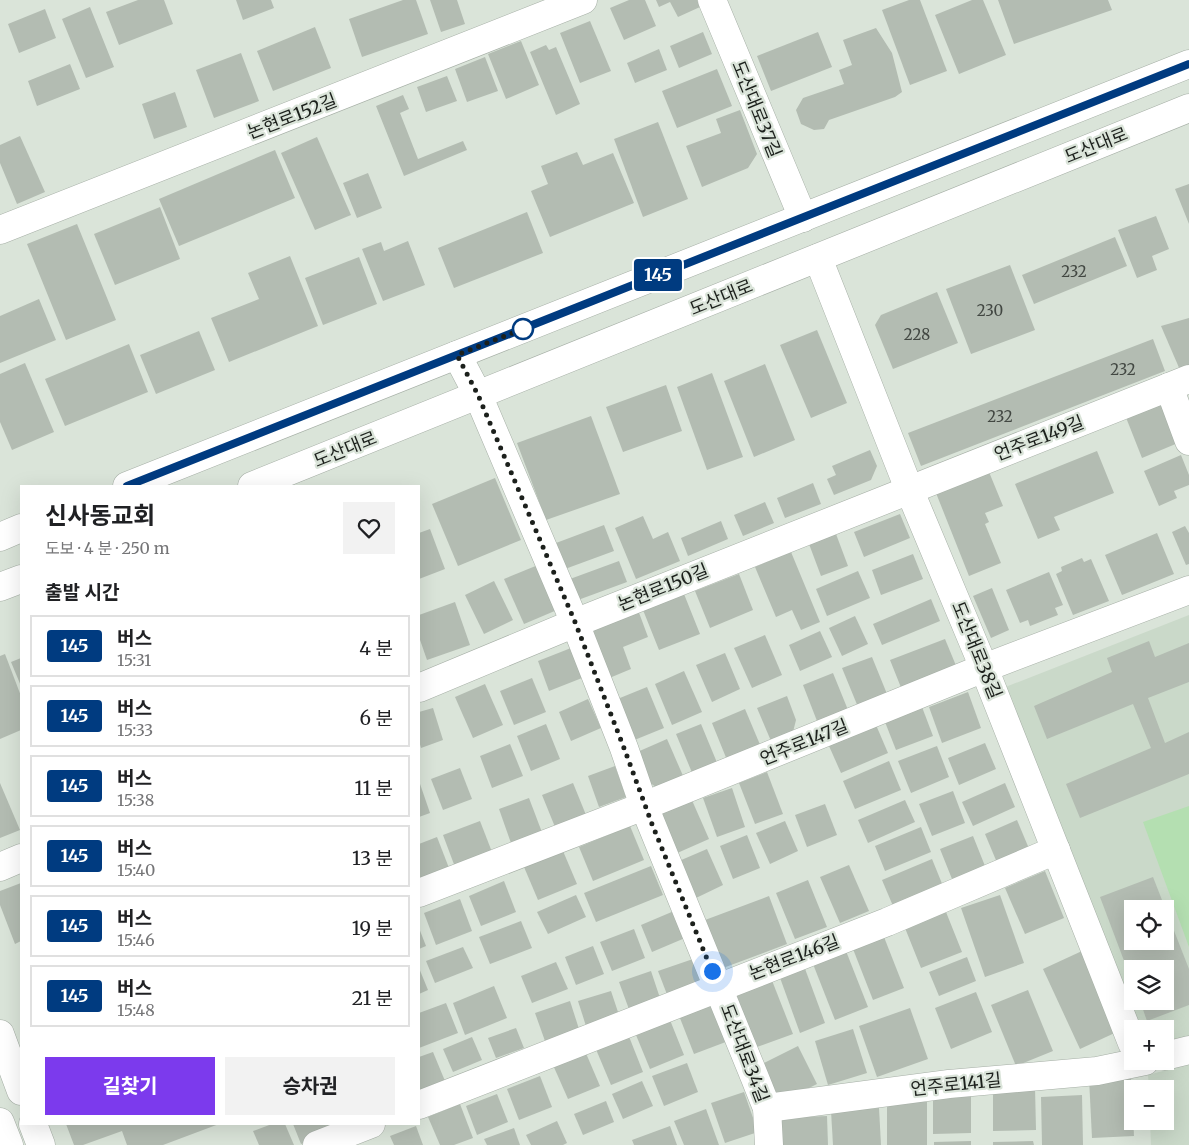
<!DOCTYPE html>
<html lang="ko">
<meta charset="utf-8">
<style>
body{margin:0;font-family:Merriweather,"Noto Sans KR",serif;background:#f2f2f2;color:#202124;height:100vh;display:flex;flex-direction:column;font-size:19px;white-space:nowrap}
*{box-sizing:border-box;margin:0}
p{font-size:16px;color:#757577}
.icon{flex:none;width:28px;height:28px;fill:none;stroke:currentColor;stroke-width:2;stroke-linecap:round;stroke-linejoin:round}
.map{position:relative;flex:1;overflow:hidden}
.panel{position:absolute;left:20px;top:485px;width:400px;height:640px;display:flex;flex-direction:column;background:#fff;border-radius:0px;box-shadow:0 5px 20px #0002}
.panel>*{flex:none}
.badge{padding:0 10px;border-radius:4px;font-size:18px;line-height:32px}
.buttons{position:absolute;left:1124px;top:900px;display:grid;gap:10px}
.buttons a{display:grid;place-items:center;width:50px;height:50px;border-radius:0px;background:#fff;box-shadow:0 5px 20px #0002;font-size:25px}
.you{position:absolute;width:25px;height:25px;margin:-12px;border:4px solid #fff;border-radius:50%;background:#1a73e8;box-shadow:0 0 0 8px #1a73e833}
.map>.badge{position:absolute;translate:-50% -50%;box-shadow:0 0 0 2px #fff}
h2{padding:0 25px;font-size:19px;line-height:45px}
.round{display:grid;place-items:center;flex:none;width:52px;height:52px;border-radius:0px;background:#f2f2f2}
.head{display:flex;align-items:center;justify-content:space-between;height:85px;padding:0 25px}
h1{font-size:24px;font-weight:700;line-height:38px}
.primary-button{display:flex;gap:10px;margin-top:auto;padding:10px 25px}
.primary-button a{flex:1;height:58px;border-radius:0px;background:#7c3aed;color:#fff;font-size:20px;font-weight:700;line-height:58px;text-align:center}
.primary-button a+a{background:#f2f2f2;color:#202124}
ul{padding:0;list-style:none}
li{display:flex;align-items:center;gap:15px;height:62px;margin:0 10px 8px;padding:0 15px;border:2px solid #e0e0e0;border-radius:0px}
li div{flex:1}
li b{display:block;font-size:19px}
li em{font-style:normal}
li .badge{min-width:55px;font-weight:700;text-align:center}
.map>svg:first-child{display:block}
.built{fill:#cad9c9;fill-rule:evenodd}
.green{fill:#b4dfb1}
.building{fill:#b3bcb2;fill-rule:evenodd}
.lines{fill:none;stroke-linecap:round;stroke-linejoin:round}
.minor-casing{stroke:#a6afa6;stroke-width:29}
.major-casing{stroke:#a6afa6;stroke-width:29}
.minor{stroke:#fff;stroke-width:28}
.major{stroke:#fff;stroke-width:28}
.line-casing{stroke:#fff;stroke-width:11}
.line{stroke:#003b80;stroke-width:8}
.walk{stroke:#1c201c;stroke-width:5;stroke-dasharray:0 9}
.stop-dot{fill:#fff;stroke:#003b80;stroke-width:2.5}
.labels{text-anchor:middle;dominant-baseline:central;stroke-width:4.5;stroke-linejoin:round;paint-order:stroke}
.number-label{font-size:15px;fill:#424742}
.street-label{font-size:18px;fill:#1c201c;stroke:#dae4d9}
</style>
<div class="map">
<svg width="1189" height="1145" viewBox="0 0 1189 1145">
<rect width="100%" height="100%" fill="#dae4d9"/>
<!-- built -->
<g class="built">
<path d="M 1189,615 L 1189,1042 L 1165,1049 L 1165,1029 L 1132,1029 L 1003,688 ZM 1132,909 L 1165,909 L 1165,941 L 1132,941 ZM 1132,969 L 1165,969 L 1165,1001 L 1132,1001 Z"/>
<polygon points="1189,1064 1189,1145 1151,1145 1150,1121 1165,1121 1165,1089 1149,1089 1148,1075"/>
</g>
<!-- green -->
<polygon class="green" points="1189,806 1189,947 1143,822"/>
<!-- building -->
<g class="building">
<polygon points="138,0 164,0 173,24 119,45 106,12"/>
<polygon points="236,0 271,0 274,8 243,20"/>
<polygon points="403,0 416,0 428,34 362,57 349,19"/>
<polygon points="430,0 457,0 465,24 441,32"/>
<polygon points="629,0 645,0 656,26 624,40 610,8"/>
<polygon points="656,0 697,0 700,7 678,17 670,2 659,7"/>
<polygon points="909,0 920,0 947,71 910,85 882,10"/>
<polygon points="972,0 983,0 1006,55 959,74 935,15"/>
<polygon points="998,0 1108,0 1112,10 1014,44"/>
<polygon points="90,7 114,67 86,78 62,19"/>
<polygon points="45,9 56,38 19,53 8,24"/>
<polygon points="590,21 611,71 580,83 560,33"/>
<polygon points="315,27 331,68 273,91 257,51"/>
<polygon points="876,28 892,53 902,92 895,97 829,120 824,129 814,130 801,124 796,110 803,98 844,84 839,70 852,65 843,40"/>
<polygon points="703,32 712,54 679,68 670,46"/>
<polygon points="818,32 832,67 771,91 757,56"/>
<polygon points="521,41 539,85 506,99 488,54"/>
<polygon points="546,45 549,50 556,47 580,104 556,115 530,52"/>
<polygon points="659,49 667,70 635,83 627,63"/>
<polygon points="241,53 259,101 214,118 196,70"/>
<polygon points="485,57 498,91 467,102 455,69"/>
<polygon points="70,64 80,89 37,106 28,81"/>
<polygon points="717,69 732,106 677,128 662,91"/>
<polygon points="447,76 457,101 426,112 417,87"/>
<polygon points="175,92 187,127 154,139 142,104"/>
<polygon points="403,95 409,109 400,113 418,159 463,141 467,150 404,176 376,106"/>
<polygon points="740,110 757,154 748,168 702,187 686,146 721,133 716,119"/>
<polygon points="658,122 688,199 643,217 614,139"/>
<polygon points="20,136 45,192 17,204 0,163 0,145"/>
<polygon points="317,137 351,215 315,230 281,153"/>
<polygon points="275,150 295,198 179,246 159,199"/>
<polygon points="577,152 583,165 613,153 634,203 550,237 531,191 548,184 541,166"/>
<polygon points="368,173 382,208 357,218 343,183"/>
<polygon points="1189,184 1189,224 1175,189"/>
<polygon points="160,207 180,259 115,285 94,234"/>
<polygon points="527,212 543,253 454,288 438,248"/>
<polygon points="1156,216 1169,249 1152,256 1157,270 1137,278 1118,230"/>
<polygon points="77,224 116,320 66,340 27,244"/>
<polygon points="1115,237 1127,266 1034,304 1022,275"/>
<polygon points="408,241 425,285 383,301 362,249 381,242 384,251"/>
<polygon points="290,256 318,326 229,362 211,318 259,299 248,273"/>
<polygon points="359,257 377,304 323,325 305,278"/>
<polygon points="1010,265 1035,330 971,354 946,289"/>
<polygon points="937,292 958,343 893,369 875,325 881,315"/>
<polygon points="39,299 56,340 0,363 0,316"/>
<polygon points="1189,318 1189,367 1180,370 1161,326"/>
<polygon points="817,330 847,403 811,418 780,345"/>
<polygon points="199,331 215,370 156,394 140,355"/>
<polygon points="1153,339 1165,371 921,466 908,433"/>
<polygon points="129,344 148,392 65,426 45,379"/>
<polygon points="25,363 54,432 12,450 0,422 0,374"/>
<polygon points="765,364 795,440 754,457 724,381"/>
<polygon points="712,373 743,457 707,470 677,387"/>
<polygon points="666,385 682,431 623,452 606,407"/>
<polygon points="1161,400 1178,443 1142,458 1125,415"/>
<polygon points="591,416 620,494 546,520 517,443"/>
<polygon points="870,450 877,466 871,480 834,495 827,479 836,475 832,466"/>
<polygon points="1097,451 1114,493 1054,517 1060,530 1038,539 1015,484"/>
<polygon points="1181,455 1189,475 1189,485 1174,491 1177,498 1159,506 1144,471"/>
<polygon points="989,472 1003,506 985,513 989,522 985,524 1001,563 969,576 936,493"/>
<polygon points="495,478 521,540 458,566 432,504"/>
<polygon points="813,483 821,504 785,518 777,498"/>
<polygon points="765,502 774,523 743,536 734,515"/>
<polygon points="900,514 910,538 864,557 854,532"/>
<polygon points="643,516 653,539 668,532 680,561 636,579 615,528"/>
<polygon points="721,521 728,539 688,556 681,538"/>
<polygon points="604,525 614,551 565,569 556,543"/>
<polygon points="1185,526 1189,533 1189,564 1186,565 1172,532"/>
<polygon points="430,529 445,569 419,579 419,533"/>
<polygon points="1157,533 1174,574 1122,595 1105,555"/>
<polygon points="836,534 848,566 821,576 809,544"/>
<polygon points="791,552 820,622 801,630 792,610 776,617 755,567"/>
<polygon points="913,554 923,579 881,595 872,570"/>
<polygon points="1082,558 1084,562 1091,559 1109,601 1073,615 1056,574 1062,571 1061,567"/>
<polygon points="619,561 627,582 578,600 570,579"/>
<polygon points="538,565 557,610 524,624 504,579"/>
<polygon points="858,571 870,598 827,616 816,589"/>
<polygon points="1049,572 1063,605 1055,608 1058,615 1030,626 1028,620 1020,623 1006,590"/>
<polygon points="739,574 753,610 710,628 695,591"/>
<polygon points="494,581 513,620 484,634 465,595"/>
<polygon points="992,588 1009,630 991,638 973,596"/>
<polygon points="684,594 700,634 659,650 643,610"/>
<polygon points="931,599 940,621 882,645 873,624"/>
<polygon points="455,602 470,645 427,660 419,637 419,615"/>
<polygon points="638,610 648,637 623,647 631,669 607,679 587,630"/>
<polygon points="855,616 868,644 842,656 829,628"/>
<polygon points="820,631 832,657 800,671 789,645"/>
<polygon points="765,635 782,675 752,688 734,648"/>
<polygon points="945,639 957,668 902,690 890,660"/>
<polygon points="1149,641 1155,657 1189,643 1189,682 1148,698 1165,743 1189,732 1189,774 1080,818 1066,784 1151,748 1133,704 1047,739 1034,706 1112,672 1107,658"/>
<polygon points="571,648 582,678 549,691 538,661"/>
<polygon points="725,653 740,689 712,702 696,665"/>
<polygon points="5,654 21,696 21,730 0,739 0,656"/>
<polygon points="872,657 887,694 858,707 842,668"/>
<polygon points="21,658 21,686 11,662"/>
<polygon points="684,671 702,712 672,725 655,684"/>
<polygon points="833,673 848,710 817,721 803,685"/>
<polygon points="532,678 546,712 514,725 500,691"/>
<polygon points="485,684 503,725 473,738 455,697"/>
<polygon points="647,687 664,728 632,741 615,700"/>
<polygon points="968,692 981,728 942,743 929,707"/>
<polygon points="787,696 796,720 793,732 771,741 757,708"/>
<polygon points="588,699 601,728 571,741 559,712"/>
<polygon points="922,707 933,736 896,750 885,722"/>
<polygon points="433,708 443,740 421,748 419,741 419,712"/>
<polygon points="745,709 761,747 727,760 712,723"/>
<polygon points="546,724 560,759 531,771 517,736"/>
<polygon points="701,724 718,765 693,775 676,734"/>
<polygon points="876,725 888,753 841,773 829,746"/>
<polygon points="667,739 684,778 659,789 647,781 635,753"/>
<polygon points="985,743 996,769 959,785 948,758"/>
<polygon points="510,744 523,776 492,788 480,756"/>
<polygon points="937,746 949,777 911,793 898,761"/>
<polygon points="889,761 901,790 855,809 843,781"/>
<polygon points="615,766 626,797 599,807 588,776"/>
<polygon points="460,768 472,799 443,810 431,779"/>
<polygon points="767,772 783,814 755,824 739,783"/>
<polygon points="419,781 430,813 419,817"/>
<polygon points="0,783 20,830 0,838"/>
<polygon points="573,783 586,815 555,827 542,795"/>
<polygon points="1005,783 1015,807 973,826 962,802"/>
<polygon points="732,788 745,827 717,837 703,798"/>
<polygon points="953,791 965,823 932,836 919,804"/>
<polygon points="529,798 543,835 512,846 499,809"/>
<polygon points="691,798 709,839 675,854 657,813"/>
<polygon points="905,800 915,822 868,843 858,820"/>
<polygon points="825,804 837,835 807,847 795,815"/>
<polygon points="1017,820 1030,851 998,865 985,834"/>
<polygon points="480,821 492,852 455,867 443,835"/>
<polygon points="785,821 798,851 770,864 756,833"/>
<polygon points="630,826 644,860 593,881 579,847"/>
<polygon points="921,827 931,852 885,871 875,846"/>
<polygon points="747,835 760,868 733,879 720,846"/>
<polygon points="973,836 985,866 952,879 940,849"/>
<polygon points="437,837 449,868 419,880 419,844"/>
<polygon points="707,849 723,885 696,898 679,861"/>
<polygon points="563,851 577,884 538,900 524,867"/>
<polygon points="932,859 943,886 893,906 882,880"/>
<polygon points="849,865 869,911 840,923 820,877"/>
<polygon points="651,866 663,895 596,922 584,893"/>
<polygon points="1045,871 1064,918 1025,934 1005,888"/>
<path d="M 1153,877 L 1189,969 L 1189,1005 L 1147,1021 L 1140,1001 L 1165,1001 L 1165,969 L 1132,969 L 1132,982 L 1100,897 ZM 1132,909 L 1165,909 L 1165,941 L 1132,941 Z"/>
<polygon points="808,880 827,927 795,939 776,893"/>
<polygon points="504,881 516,912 481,926 469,896"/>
<polygon points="21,883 21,941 15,944 0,905 0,891"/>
<polygon points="576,895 586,917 548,934 537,912"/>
<polygon points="1000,895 1024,963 985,977 961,908"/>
<polygon points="769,896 787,944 723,968 705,920"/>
<polygon points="460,899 472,931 436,945 424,913"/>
<polygon points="674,911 685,938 652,952 641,925"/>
<polygon points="946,912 962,952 921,968 905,928"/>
<polygon points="521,921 532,948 490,964 479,937"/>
<polygon points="419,928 426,946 419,949"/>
<polygon points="634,929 645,958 612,971 600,942"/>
<polygon points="884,937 904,988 873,1000 853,949"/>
<polygon points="593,946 604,974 576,985 565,957"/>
<polygon points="463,947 473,968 435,983 426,961"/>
<polygon points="846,951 868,1007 835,1020 813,964"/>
<polygon points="1082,951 1119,1031 1080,1049 1043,969"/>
<polygon points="967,957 976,981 939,996 929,972"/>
<polygon points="693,959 702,985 668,997 658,971"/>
<polygon points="556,962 568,989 532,1003 521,976"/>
<polygon points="804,966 825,1023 800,1033 779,975"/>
<polygon points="419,968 428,990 419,994"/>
<polygon points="651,971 661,1001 630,1012 619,982"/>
<polygon points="771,978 793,1034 757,1047 735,992"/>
<polygon points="494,986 507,1018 465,1035 453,1003"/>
<polygon points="1028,990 1053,1051 1016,1066 991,1005"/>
<polygon points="611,991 619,1015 586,1026 578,1001"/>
<polygon points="976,992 992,1032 951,1049 935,1008"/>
<polygon points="715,999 731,1040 694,1054 678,1013"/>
<polygon points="570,1001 579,1029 545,1041 535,1013"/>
<polygon points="446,1003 458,1033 419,1048 419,1013"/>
<polygon points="910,1008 928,1059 877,1077 859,1026"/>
<polygon points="670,1020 684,1055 650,1069 636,1035"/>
<polygon points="516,1028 524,1048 496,1058 488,1038"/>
<polygon points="853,1029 867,1073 828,1085 815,1041"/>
<polygon points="628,1034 643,1072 611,1085 595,1047"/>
<polygon points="472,1037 482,1060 453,1072 443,1049"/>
<polygon points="798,1046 817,1084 797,1094 777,1094 762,1064"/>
<polygon points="585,1051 600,1086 568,1099 553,1065"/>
<polygon points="433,1052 445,1081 419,1091 419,1057"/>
<polygon points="687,1063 698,1092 664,1106 652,1076"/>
<polygon points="540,1076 552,1107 519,1120 507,1089"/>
<polygon points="1131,1076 1134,1136 1092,1138 1089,1078"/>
<polygon points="642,1081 653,1106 623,1119 612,1094"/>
<polygon points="993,1087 1035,1087 1036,1130 993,1131"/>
<polygon points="744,1092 758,1132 725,1143 711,1103"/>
<polygon points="497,1094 508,1122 477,1135 466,1106"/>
<polygon points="933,1094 971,1094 971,1133 933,1134"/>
<polygon points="1082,1095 1083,1145 1042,1145 1041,1097"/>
<polygon points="606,1101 614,1122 583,1135 574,1114"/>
<rect x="887" y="1102" width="40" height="43"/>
<polygon points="460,1104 473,1138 454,1145 440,1145 428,1117"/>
<polygon points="879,1108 881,1145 833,1145 831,1111"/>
<polygon points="706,1109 719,1145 684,1145 674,1121"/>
<polygon points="827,1116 828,1145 776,1145 775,1118"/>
<polygon points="557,1121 567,1143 563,1145 531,1145 526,1135"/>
<polygon points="66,1124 219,1124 163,1145 127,1145 122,1131 83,1145 74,1145"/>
<polygon points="272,1124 285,1124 294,1145 259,1145 253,1131"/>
<polygon points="293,1124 351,1124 301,1144"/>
<polygon points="416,1126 423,1145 394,1145 390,1136"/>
<polygon points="670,1126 677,1145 634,1145 632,1140"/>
<polygon points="514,1128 520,1145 487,1145 484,1139"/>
<polygon points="971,1141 971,1145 934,1145 934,1142"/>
<polygon points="1033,1141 1034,1145 993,1145 993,1142"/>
</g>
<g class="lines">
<defs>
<g id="minor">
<polyline points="712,0 803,218"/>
<polyline points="0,230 583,0"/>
<polyline points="818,258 909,489 984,668 1132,1043"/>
<polyline points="457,355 478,395 575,623 624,748 644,806 755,1078 767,1108 769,1145"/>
<polyline points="1169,387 1189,441"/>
<polyline points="419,688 575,623 1189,379"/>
<polyline points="0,867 21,858"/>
<polyline points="419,893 644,806 984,668 1189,590"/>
<polyline points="1165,1056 1189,1050"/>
<polyline points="419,1105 887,922 1056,850"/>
<polyline points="767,1108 949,1084 1097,1071 1145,1061"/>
<polyline points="317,1145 371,1124"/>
</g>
<g id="major">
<polyline points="127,486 1189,64"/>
<polyline points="252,486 1189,108"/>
<polyline points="0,537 21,528"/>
<polyline points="0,587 21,579"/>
<polyline points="0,1034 21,1091"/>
<polyline points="0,1122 9,1145"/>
<polyline points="33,1124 41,1145"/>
</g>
</defs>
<!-- minor casing -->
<use href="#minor" class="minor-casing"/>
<!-- major casing -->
<use href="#major" class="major-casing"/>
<!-- minor -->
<use href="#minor" class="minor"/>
<!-- major -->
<use href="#major" class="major"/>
</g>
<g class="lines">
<defs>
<polyline id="line" points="127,486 1189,64"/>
</defs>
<!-- line casing -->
<use href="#line" class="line-casing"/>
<!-- line -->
<use href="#line" class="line"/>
<!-- walk -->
<polyline class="walk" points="523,329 530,326 457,355 478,395 575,622 624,748 652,824 712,971"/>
</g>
<!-- markers -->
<circle class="stop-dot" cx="523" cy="329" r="10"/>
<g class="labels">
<!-- number labels -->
<g class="number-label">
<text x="1074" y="271">232</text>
<text x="990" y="310">230</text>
<text x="917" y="334">228</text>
<text x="1123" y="369">232</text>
<text x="1000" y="416">232</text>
</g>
<!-- street labels -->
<g class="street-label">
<text transform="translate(757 109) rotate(68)">도산대로37길</text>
<text transform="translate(292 116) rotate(-21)">논현로152길</text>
<text transform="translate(1096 145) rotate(-22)">도산대로</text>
<text transform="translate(721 297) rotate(-22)">도산대로</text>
<text transform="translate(1039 438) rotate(-21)">언주로149길</text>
<text transform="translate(345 449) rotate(-22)">도산대로</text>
<text transform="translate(663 587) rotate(-22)">논현로150길</text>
<text transform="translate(977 650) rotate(68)">도산대로38길</text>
<text transform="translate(804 742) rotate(-22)">언주로147길</text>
<text transform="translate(794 957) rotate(-21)">논현로146길</text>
<text transform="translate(745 1053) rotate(69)">도산대로34길</text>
<text transform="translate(956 1084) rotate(-6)">언주로141길</text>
</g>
</g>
</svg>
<div class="buttons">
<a><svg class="icon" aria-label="locate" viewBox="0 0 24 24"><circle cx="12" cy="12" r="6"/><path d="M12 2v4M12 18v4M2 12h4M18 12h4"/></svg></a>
<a><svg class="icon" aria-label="layers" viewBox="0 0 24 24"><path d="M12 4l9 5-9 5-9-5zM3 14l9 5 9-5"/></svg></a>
<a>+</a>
<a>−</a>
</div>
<div class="you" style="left:712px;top:971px"></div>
<b class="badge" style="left:658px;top:275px;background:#003b80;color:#fff">145</b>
<section class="panel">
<div class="head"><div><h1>신사동교회</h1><p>도보 · 4 분 · 250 m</p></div><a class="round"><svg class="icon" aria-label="heart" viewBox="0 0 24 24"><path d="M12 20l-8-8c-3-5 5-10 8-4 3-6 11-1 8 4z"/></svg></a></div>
<h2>출발 시간</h2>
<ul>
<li><span class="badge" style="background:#003b80;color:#fff">145</span><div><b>버스</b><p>15:31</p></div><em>4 분</em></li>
<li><span class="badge" style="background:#003b80;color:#fff">145</span><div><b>버스</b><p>15:33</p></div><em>6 분</em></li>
<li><span class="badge" style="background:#003b80;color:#fff">145</span><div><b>버스</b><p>15:38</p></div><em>11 분</em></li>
<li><span class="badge" style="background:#003b80;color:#fff">145</span><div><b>버스</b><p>15:40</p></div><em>13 분</em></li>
<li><span class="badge" style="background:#003b80;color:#fff">145</span><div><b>버스</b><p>15:46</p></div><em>19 분</em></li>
<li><span class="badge" style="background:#003b80;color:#fff">145</span><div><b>버스</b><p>15:48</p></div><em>21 분</em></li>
</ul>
<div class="primary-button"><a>길찾기</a><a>승차권</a></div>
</section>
</div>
